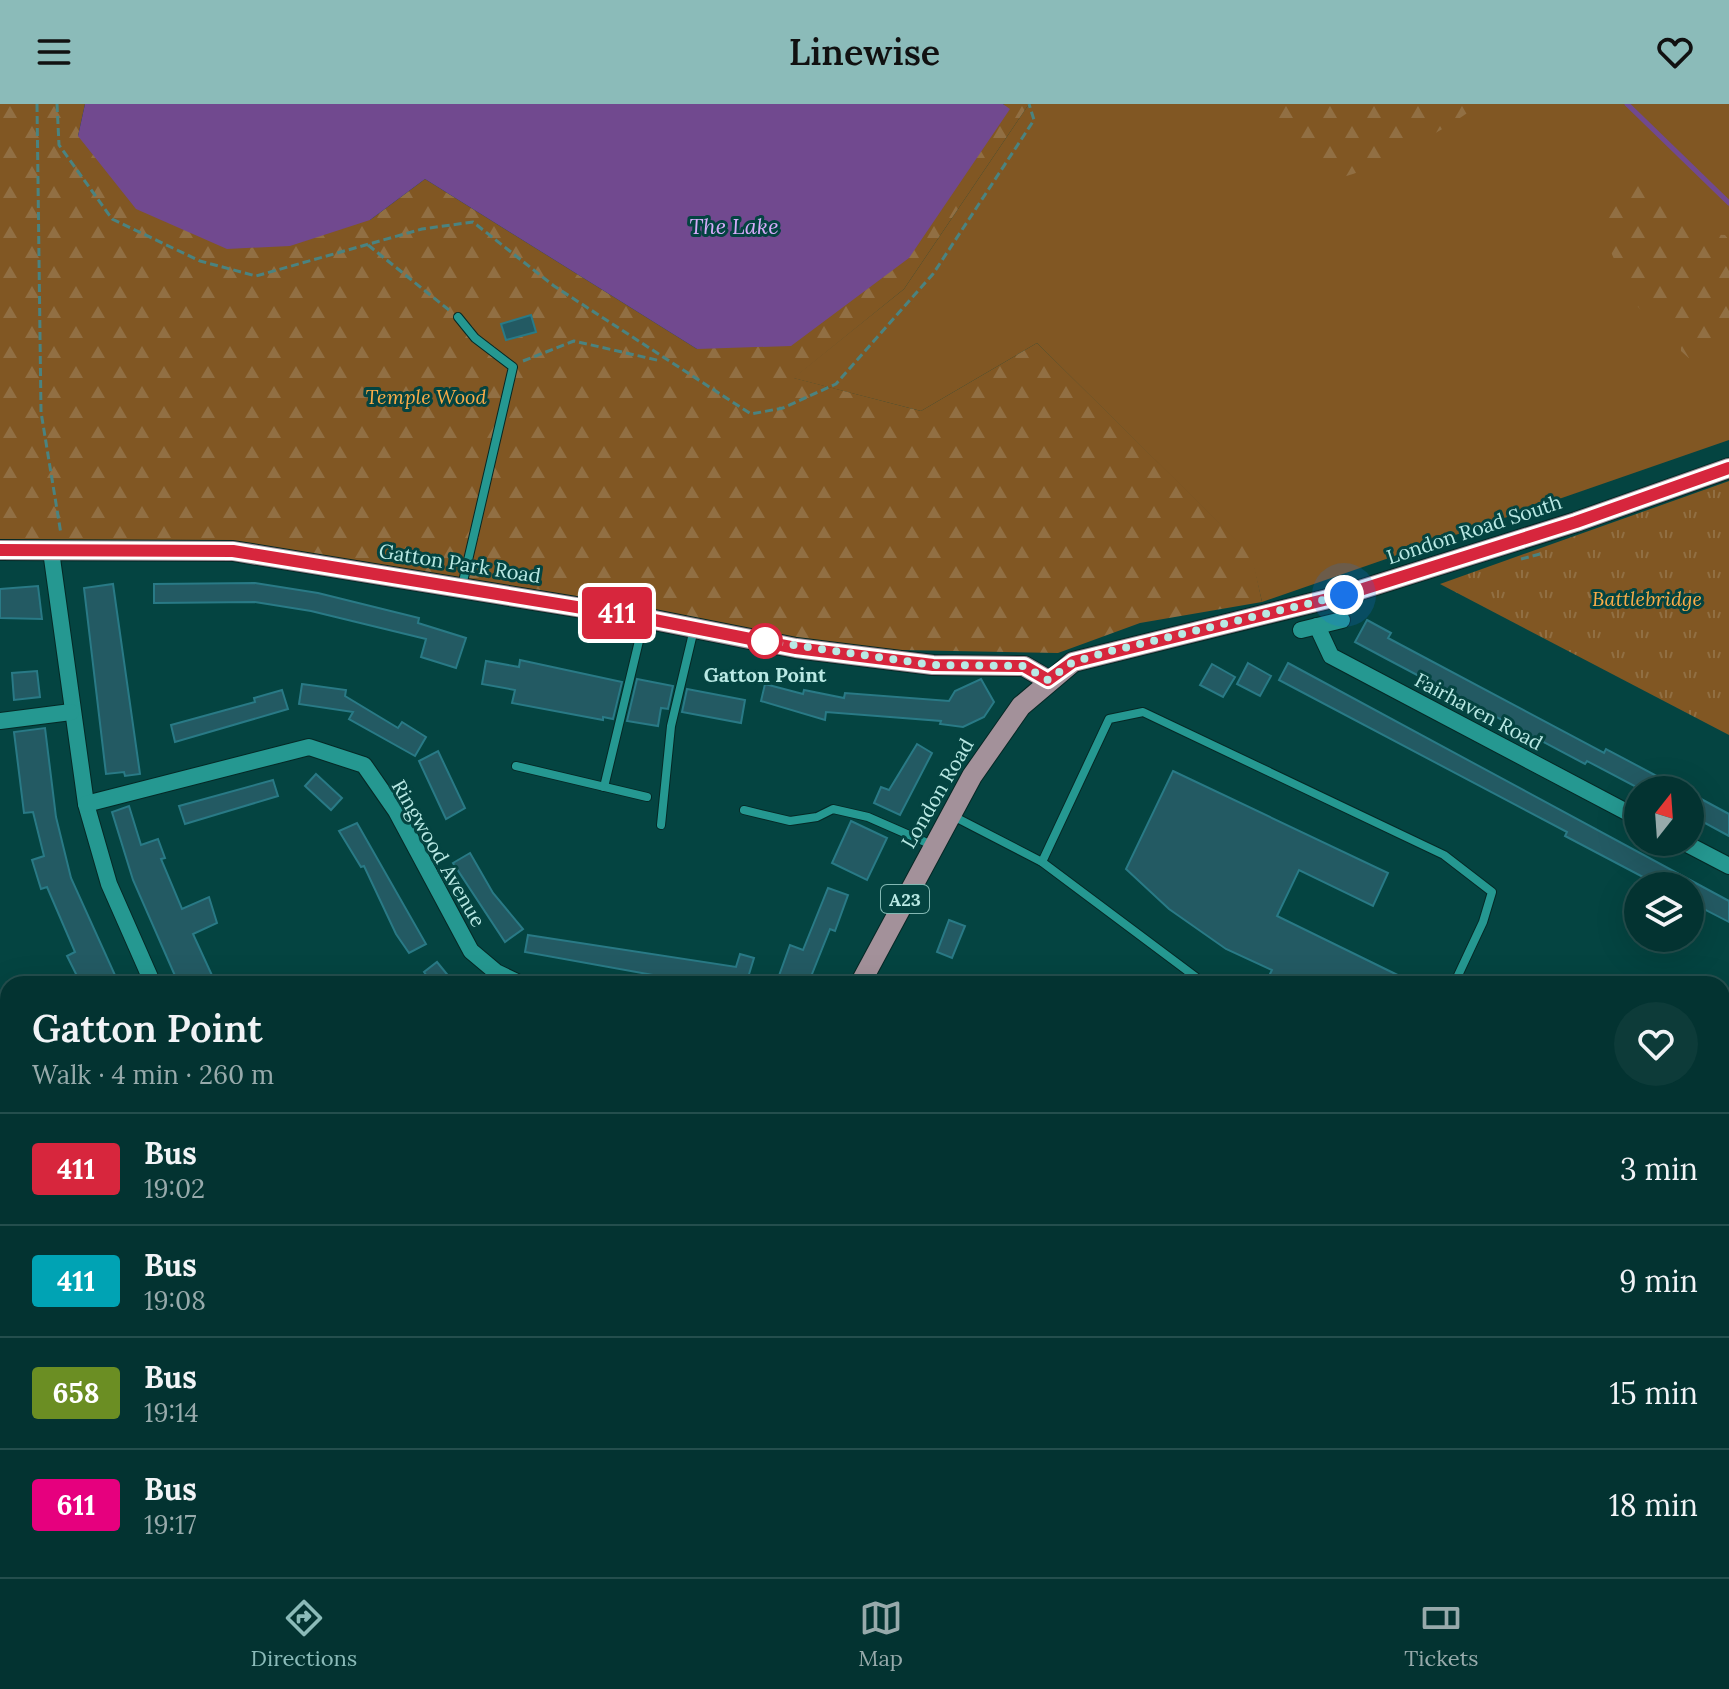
<!DOCTYPE html>
<meta charset="utf-8">
<style>
body{margin:0;font-family:Lora,serif;background:#0d3b39;color:#f1f3f6;height:100vh;display:flex;flex-direction:column;font-size:30px;white-space:nowrap}
*{box-sizing:border-box;margin:0}
p{font-size:26px;color:#97aaab}
.icon{flex:none;width:44px;height:44px;fill:none;stroke:currentColor;stroke-width:2;stroke-linecap:round;stroke-linejoin:round}
.map{position:relative;flex:1;overflow:hidden}
.sheet{position:absolute;left:0px;top:872px;width:1730px;height:602px;display:flex;flex-direction:column;background:#033331;border-radius:24px 24px 0 0;box-shadow:0 8px 32px #0002,0 0 0 2px #244e4d}
.sheet>*{flex:none}
.badge{padding:0 16px;border-radius:6px;font-size:28px;line-height:52px}
.needle{width:52px;rotate:17deg}
.tools{position:absolute;left:1624px;top:672px;display:grid;gap:16px}
.tools a{display:grid;place-items:center;width:80px;height:80px;border-radius:50%;background:#033331;box-shadow:0 8px 32px #0002,0 0 0 2px #244e4d;font-size:40px}
.you{position:absolute;width:40px;height:40px;margin:-20px;border:6px solid #fff;border-radius:50%;background:#1a73e8;box-shadow:0 0 0 12px #1a73e833}
.map>.badge{position:absolute;translate:-50% -50%;box-shadow:0 0 0 4px #fff}
.round{display:grid;place-items:center;flex:none;width:84px;height:84px;border-radius:42px;background:#0d3b39}
.headline{display:flex;align-items:center;justify-content:space-between;height:136px;padding:0 32px}
h1{font-size:38px;font-weight:600;line-height:60px}
ul{padding:0;list-style:none}
li{display:flex;align-items:center;gap:24px;height:112px;padding:0 32px;border-top:2px solid #244e4d}
li div{flex:1}
li b{display:block;font-size:30px}
li em{font-style:normal}
li .badge{min-width:88px;font-weight:700;text-align:center}
header{display:flex;justify-content:space-between;align-items:center;height:104px;padding:0 32px;background:#8bbbb9;color:#111;font-size:36px;font-weight:600}
.menu{display:flex;justify-content:space-around;align-items:center;height:112px;border-top:2px solid #244e4d;background:#033331;font-size:22px;color:#97aaab}
.menu a{display:grid;justify-items:center;gap:4px}
.menu .on{color:#8bbbb9}
.map>svg:first-child{display:block}
.grass{fill:#815723}
.forest{fill:url(#forest-firs)}
.park{fill:url(#park-tufts)}
.water{fill:#71498f}
.lines{fill:none;stroke-linecap:round;stroke-linejoin:round}
.stream{stroke:#71498f;stroke-width:5}
.building{fill:#235a63;stroke:#297a86;stroke-width:2}
.lane-casing{stroke:#052825;stroke-width:10}
.street-casing{stroke:#052825;stroke-width:18}
.secondary-casing{stroke:#052825;stroke-width:22}
.primary-casing{stroke:#052825;stroke-width:22}
.path{stroke:#4a8380;stroke-width:3;stroke-dasharray:8 4;stroke-linecap:butt}
.lane{stroke:#259891;stroke-width:8}
.street{stroke:#259891;stroke-width:16}
.secondary{stroke:#259891;stroke-width:20}
.primary{stroke:#a3919a;stroke-width:20}
.line-casing{stroke:#fff;stroke-width:18}
.line{stroke:#d7263d;stroke-width:12}
.walk{stroke:#b9e9e4;stroke-width:8;stroke-dasharray:0 14.4}
.stop-dot{fill:#fff;stroke:#d7263d;stroke-width:4}
.labels{text-anchor:middle;dominant-baseline:central;stroke-width:6;stroke-linejoin:round;paint-order:stroke}
.shield{fill:#044441;stroke:#83b8b3;stroke-width:2}
.shield-label{font-size:18px;font-weight:bold;fill:#b9e9e4}
.park-label{font-size:20px;font-style:italic;fill:#fbac49;stroke:#044441}
.street-label{font-size:20px;fill:#b9e9e4;stroke:#044441}
.stop-label{font-size:20px;font-weight:bold;fill:#b9e9e4;stroke:#044441}
.water-label{font-size:22px;font-style:italic;fill:#d5abf9;stroke:#044441}
</style>
<header><svg class="icon" aria-label="menu" viewBox="0 0 24 24"><path d="M4 6h16M4 12h16M4 18h16"/></svg>Linewise<svg class="icon" aria-label="heart" viewBox="0 0 24 24"><path d="M12 20l-8-8c-3-5 5-10 8-4 3-6 11-1 8 4z"/></svg></header>
<div class="map">
<svg width="1729" height="1473" viewBox="0 0 1729 1473">
<defs>
<pattern id="forest-firs" width="22" height="20" patternUnits="userSpaceOnUse" patternTransform="scale(2)"><rect width="22" height="20" fill="#815723"/><path d="M5 1l3.5 6h-7zM16 11l3.5 6h-7z" fill="#916f43"/></pattern>
<pattern id="park-tufts" width="24" height="20" patternUnits="userSpaceOnUse" patternTransform="scale(2)"><rect width="24" height="20" fill="#815723"/><path d="M3 7l-1-3M5 7V3M7 7l1-3M15 17l-1-3M17 17v-4M19 17l1-3" fill="none" stroke="#916f43"/></pattern>
</defs>
<rect width="100%" height="100%" fill="#044441"/>
<!-- grass -->
<polygon class="grass" points="1029,0 1729,0 1729,336 1262,498 1251,451 1037,239 921,307 793,274 904,185"/>
<!-- forest -->
<g class="forest">
<polygon points="0,0 85,0 78,32 370,116 425,75 697,245 1009,6 1003,0 1029,0 904,185 794,274 921,307 1037,239 1252,451 1262,498 1140,519 1058,549 796,544 234,447 0,446"/>
<path d="M 1271,0 L 1480,0 C 1456,19 1365,72 1336,74 C 1318,75 1302,56 1292,44 C 1280,29 1272,19 1271,0 Z"/>
<path d="M 1636,71 C 1670,78 1676,110 1701,130 L 1725,131 L 1729,136 L 1729,230 L 1692,257 L 1681,247 L 1680,226 C 1617,206 1629,176 1600,126 Z"/>
</g>
<!-- park -->
<g class="park">
<polygon points="1729,377 1729,631 1440,480"/>
<polygon points="8,1053 8,1466 139,1466 127,1473 11,1473 0,1456 0,1057"/>
</g>
<!-- water -->
<polygon class="water" points="85,0 1003,0 1010,5 909,154 791,242 697,245 425,75 370,116 290,142 227,145 136,105 78,32"/>
<g class="lines">
<!-- stream -->
<polyline class="stream" points="1627,0 1729,99"/>
</g>
<!-- building -->
<g class="building">
<polygon points="531,211 536,228 506,236 501,220"/>
<polygon points="255,479 318,489 419,514 418,519 466,534 456,564 421,553 426,535 311,507 255,498 154,499 154,480"/>
<polygon points="113,480 140,670 125,672 124,668 106,670 84,484"/>
<polygon points="38,482 42,515 0,514 0,485"/>
<polygon points="1367,516 1391,529 1388,534 1604,649 1606,645 1683,686 1642,686 1587,657 1585,660 1385,554 1355,538"/>
<polygon points="520,556 622,578 613,615 603,613 603,616 512,599 515,586 482,580 486,557 519,563"/>
<polygon points="1248,559 1271,572 1260,592 1237,580"/>
<polygon points="1288,559 1729,797 1729,818 1690,798 1690,782 1660,782 1565,732 1567,728 1279,576"/>
<polygon points="1212,560 1235,573 1223,593 1200,581"/>
<polygon points="37,567 40,593 14,596 12,569"/>
<polygon points="637,575 673,582 668,605 661,604 658,622 627,617"/>
<polygon points="981,575 994,598 984,613 963,623 940,620 941,617 826,608 825,616 761,597 765,580 803,590 804,586 844,594 845,589 949,597 955,587"/>
<polygon points="302,580 346,586 345,592 398,624 402,618 426,633 415,652 349,615 353,608 299,600"/>
<polygon points="687,585 745,596 741,619 682,608"/>
<polygon points="282,586 288,605 175,638 171,621 255,598 254,594"/>
<polygon points="45,624 56,713 71,774 119,880 81,880 67,852 75,848 47,783 41,785 32,756 44,752 33,708 24,709 14,628"/>
<polygon points="917,640 932,649 900,711 874,699 881,683 889,686"/>
<polygon points="438,647 465,704 446,715 419,657"/>
<polygon points="1173,667 1388,769 1373,802 1299,766 1277,812 1416,880 1265,880 1272,866 1226,845 1169,805 1126,765"/>
<polygon points="316,670 342,694 331,706 305,682"/>
<polygon points="273,676 278,692 185,720 179,702"/>
<polygon points="1690,689 1729,710 1729,732 1690,711"/>
<polygon points="129,702 141,741 158,735 165,754 161,755 182,805 209,793 217,819 193,830 216,880 179,880 176,874 133,776 112,708"/>
<polygon points="851,717 887,734 867,776 832,759"/>
<polygon points="357,719 426,840 409,849 396,830 364,762 361,763 339,727"/>
<polygon points="470,749 493,789 523,825 505,838 453,759"/>
<polygon points="828,784 848,791 835,827 830,825 808,880 776,880 790,841 803,846"/>
<polygon points="949,816 965,822 952,854 937,848"/>
<polygon points="528,831 736,863 740,850 754,854 746,880 703,880 525,848"/>
<polygon points="437,858 455,880 433,880 424,868"/>
</g>
<g class="lines">
<defs>
<g id="lane">
<polyline points="458,213 475,234 513,263 462,482"/>
<polyline points="516,662 647,693"/>
<polyline points="604,683 644,516"/>
<polyline points="744,706 790,717 817,713 833,705 868,713 932,741"/>
<polyline points="953,712 1042,758 1205,880"/>
<polyline points="661,721 671,622 694,525"/>
<polyline points="1042,758 1109,615 1143,608 1444,751 1492,788 1483,818 1454,880"/>
<polyline points="1282,1466 1284,1473"/>
</g>
<g id="street">
<polyline points="51,447 86,700 109,780 153,880"/>
<polyline points="1317,522 1331,552 1638,714"/>
<polyline points="1301,526 1342,516"/>
<polyline points="0,617 71,608"/>
<polyline points="86,700 309,643 364,661 396,707 471,847 496,868 521,880"/>
<polyline points="1683,738 1729,762"/>
<polyline points="1722,1037 1729,1040"/>
<polyline points="423,1466 427,1473"/>
<polyline points="691,1466 695,1473"/>
<polyline points="1428,1466 1434,1473"/>
<polyline points="161,1473 171,1466"/>
<polyline points="1479,1473 1486,1466"/>
</g>
<polyline id="secondary" points="1721,1473 1729,1462"/>
<g id="primary">
<polyline points="0,446 233,447 644,514 796,544 933,561 1024,562 1048,576"/>
<polyline points="860,880 972,672 1021,602 1073,558 1344,491 1576,418 1729,364"/>
<polyline points="555,1473 559,1466"/>
</g>
</defs>
<!-- lane casing -->
<use href="#lane" class="lane-casing"/>
<!-- street casing -->
<use href="#street" class="street-casing"/>
<!-- secondary casing -->
<use href="#secondary" class="secondary-casing"/>
<!-- primary casing -->
<use href="#primary" class="primary-casing"/>
<!-- path -->
<g class="path">
<polyline points="37,0 41,308 61,430"/>
<polyline points="57,0 59,41 112,115 200,157 256,172 422,125 473,118 554,182 751,310 783,304 836,280 933,170 1034,16 1029,0"/>
<polyline points="368,141 449,206"/>
<polyline points="523,257 574,237 661,257"/>
<polyline points="1521,455 1540,450"/>
<polyline points="0,1080 8,1077"/>
<polyline points="1722,1302 1729,1305"/>
</g>
<!-- lane -->
<use href="#lane" class="lane"/>
<!-- street -->
<use href="#street" class="street"/>
<!-- secondary -->
<use href="#secondary" class="secondary"/>
<!-- primary -->
<use href="#primary" class="primary"/>
</g>
<g class="lines">
<defs>
<polyline id="line" points="0,446 233,447 644,514 796,544 933,561 1024,562 1048,576 1073,558 1344,491 1576,418 1729,364"/>
</defs>
<!-- line casing -->
<use href="#line" class="line-casing"/>
<!-- line -->
<use href="#line" class="line"/>
<!-- walk -->
<polyline class="walk" points="765,537 933,561 1024,562 1048,576 1073,558 1107,548 1344,491"/>
</g>
<!-- markers -->
<circle class="stop-dot" cx="765" cy="537" r="16"/>
<g class="labels">
<!-- shield labels -->
<rect class="shield" x="881" y="781" width="48" height="28" rx="6"/>
<g class="shield-label">
<text x="905" y="795">A23</text>
</g>
<!-- park labels -->
<g class="park-label">
<text x="426" y="292">Temple Wood</text>
<text x="1647" y="494">Battlebridge</text>
</g>
<!-- street labels -->
<g class="street-label">
<text transform="translate(1474 425) rotate(-18)">London Road South</text>
<text transform="translate(460 459) rotate(9)">Gatton Park Road</text>
<text transform="translate(1479 607) rotate(28)">Fairhaven Road</text>
<text transform="translate(937 689) rotate(-60)">London Road</text>
<text transform="translate(439 749) rotate(60)">Ringwood Avenue</text>
</g>
<!-- stop labels -->
<g class="stop-label">
<text x="765" y="570">Gatton Point</text>
</g>
<!-- water labels -->
<g class="water-label">
<text x="734" y="122">The Lake</text>
</g>
</g>
</svg>
<div class="tools">
<a><svg class="needle" viewBox="-14 -14 28 28"><path d="M0-13l5 13h-10z" fill="#e53935"/><path d="M0 13l5-13h-10z" fill="#97aaab"/></svg></a>
<a><svg class="icon" aria-label="layers" viewBox="0 0 24 24"><path d="M12 4l9 5-9 5-9-5zM3 14l9 5 9-5"/></svg></a>
</div>
<div class="you" style="left:1344px;top:491px"></div>
<b class="badge" style="left:617px;top:509px;background:#d7263d;color:#fff">411</b>
<section class="sheet">
<div class="headline"><div><h1>Gatton Point</h1><p>Walk · 4 min · 260 m</p></div><a class="round"><svg class="icon" aria-label="heart" viewBox="0 0 24 24"><path d="M12 20l-8-8c-3-5 5-10 8-4 3-6 11-1 8 4z"/></svg></a></div>
<ul>
<li><span class="badge" style="background:#d7263d;color:#fff">411</span><div><b>Bus</b><p>19:02</p></div><em>3 min</em></li>
<li><span class="badge" style="background:#00a3b4;color:#fff">411</span><div><b>Bus</b><p>19:08</p></div><em>9 min</em></li>
<li><span class="badge" style="background:#6b8e23;color:#fff">658</span><div><b>Bus</b><p>19:14</p></div><em>15 min</em></li>
<li><span class="badge" style="background:#e6007e;color:#fff">611</span><div><b>Bus</b><p>19:17</p></div><em>18 min</em></li>
</ul>
</section>
</div>
<nav class="menu">
<a class="on"><svg class="icon" aria-label="directions" viewBox="0 0 24 24"><path d="M12 3l9 9-9 9-9-9zM9 14v-3h6M13 9l2 2-2 2"/></svg>Directions</a>
<a><svg class="icon" aria-label="map" viewBox="0 0 24 24"><path d="M3 6l6-2 6 2 6-2v14l-6 2-6-2-6 2zM9 4v14M15 6v14"/></svg>Map</a>
<a><svg class="icon" aria-label="tickets" viewBox="0 0 24 24"><path d="M3 7h18v10H3zM15 7v10"/></svg>Tickets</a>
</nav>
